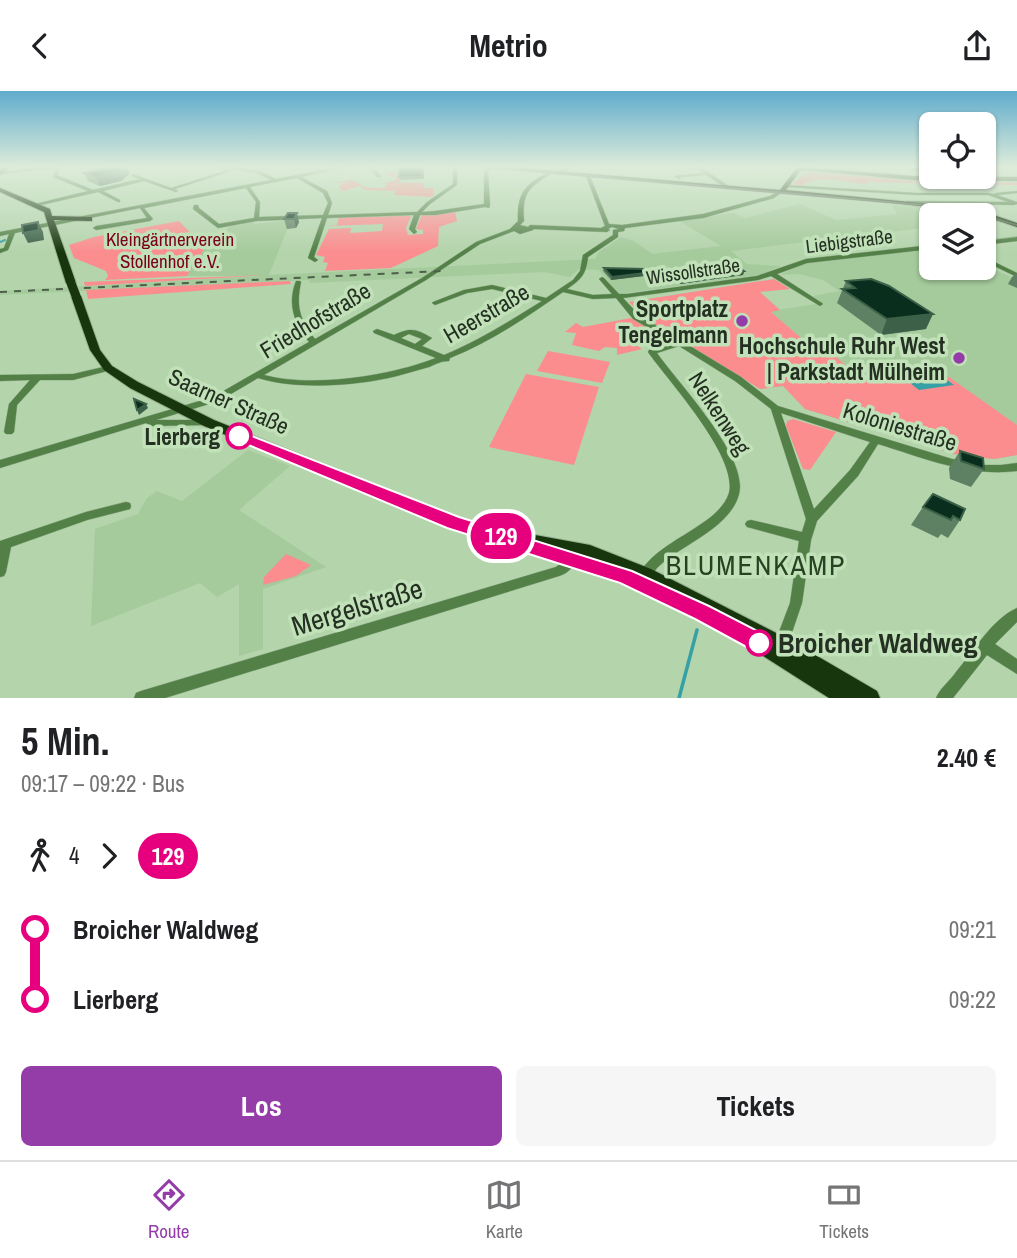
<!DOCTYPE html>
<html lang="de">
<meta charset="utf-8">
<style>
body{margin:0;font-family:"Archivo Narrow",sans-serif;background:#f6f6f6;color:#202124;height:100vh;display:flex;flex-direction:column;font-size:26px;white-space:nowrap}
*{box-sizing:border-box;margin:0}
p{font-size:23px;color:#757577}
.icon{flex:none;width:38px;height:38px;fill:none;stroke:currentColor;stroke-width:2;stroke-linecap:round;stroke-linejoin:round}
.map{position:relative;height:607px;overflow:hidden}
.panel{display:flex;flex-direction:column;background:#fff;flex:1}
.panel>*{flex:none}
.badge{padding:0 14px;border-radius:23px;font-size:24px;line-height:46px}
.fabs{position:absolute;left:919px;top:21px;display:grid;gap:14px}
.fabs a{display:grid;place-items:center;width:77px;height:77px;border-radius:10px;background:#fff;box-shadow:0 2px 5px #0004;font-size:35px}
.map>.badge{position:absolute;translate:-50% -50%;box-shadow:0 0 0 4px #fff}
.legs{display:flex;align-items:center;gap:10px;height:77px;padding:0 21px;font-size:23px}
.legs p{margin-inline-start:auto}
.headline{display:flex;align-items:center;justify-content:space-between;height:119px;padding:0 21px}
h1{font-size:38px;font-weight:700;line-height:52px}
.primary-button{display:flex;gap:14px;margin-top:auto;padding:14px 21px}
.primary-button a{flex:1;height:80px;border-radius:10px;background:#943da9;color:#fff;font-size:28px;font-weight:700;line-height:80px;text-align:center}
.primary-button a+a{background:#f6f6f6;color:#202124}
ul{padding:0 21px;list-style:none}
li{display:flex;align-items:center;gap:24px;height:70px;font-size:26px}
li i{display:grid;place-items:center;width:10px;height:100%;margin:0 9px;background:currentColor}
li i::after{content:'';width:18px;height:18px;margin:-9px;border:5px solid;border-radius:50%;background:#fff}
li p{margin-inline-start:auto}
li:first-child i{background:linear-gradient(#0000 50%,currentColor 0)}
li:last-child i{background:linear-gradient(currentColor 50%,#0000 0)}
header{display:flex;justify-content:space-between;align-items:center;height:91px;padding:0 21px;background:#fff;font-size:32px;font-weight:700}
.menu{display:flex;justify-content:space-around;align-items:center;height:98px;border-top:2px solid #e0e0e0;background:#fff;font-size:19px;color:#757577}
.menu a{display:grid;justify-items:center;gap:4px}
.menu .active{color:#943da9}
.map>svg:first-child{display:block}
.built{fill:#a5ca9c}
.green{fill:#fb8d8f}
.water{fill:#35a0a5}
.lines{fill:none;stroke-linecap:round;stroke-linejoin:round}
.stream-far1{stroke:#35a0a5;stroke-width:2}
.stream{stroke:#35a0a5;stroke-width:3.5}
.minor-casing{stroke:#94b08d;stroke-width:1}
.major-casing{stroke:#94b08d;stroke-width:2}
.minor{fill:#528047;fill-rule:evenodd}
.major{fill:#17360e;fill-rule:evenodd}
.tram{stroke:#4e5f49;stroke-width:2}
.rail{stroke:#4e5f49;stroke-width:2;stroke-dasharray:7 7;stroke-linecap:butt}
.major-bridge-casing{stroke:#94b08d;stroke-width:10;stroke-linecap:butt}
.major-bridge{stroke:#17360e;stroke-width:9}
.wall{fill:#5e8164}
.shaded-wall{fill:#3c6048}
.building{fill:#092e1d;stroke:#3c6048;stroke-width:2}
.line-1{fill:#e6007e;stroke:#fff;stroke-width:2}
.poi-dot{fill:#943da9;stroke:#c1e1b9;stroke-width:2.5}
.stop-1-dot{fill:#fff;stroke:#e6007e;stroke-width:3.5}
.labels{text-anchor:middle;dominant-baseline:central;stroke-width:7;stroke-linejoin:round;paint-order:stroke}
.far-park-label{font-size:19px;fill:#7c001c;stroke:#c1e1b9}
.far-street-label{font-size:19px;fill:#243021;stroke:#c1e1b9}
.poi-label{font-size:23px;font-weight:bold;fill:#243021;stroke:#c1e1b9;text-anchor:end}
.street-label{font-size:23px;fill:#243021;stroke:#c1e1b9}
.stop-label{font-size:23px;font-weight:bold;fill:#243021;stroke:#c1e1b9;text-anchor:end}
.near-neighbourhood-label{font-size:28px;letter-spacing:2px;fill:#284321;stroke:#c1e1b9}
.near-street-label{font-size:28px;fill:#243021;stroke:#c1e1b9}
.near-stop-label{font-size:28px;font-weight:bold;fill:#243021;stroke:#c1e1b9;text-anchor:start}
</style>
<header><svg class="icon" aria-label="back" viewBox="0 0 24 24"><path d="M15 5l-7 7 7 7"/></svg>Metrio<svg class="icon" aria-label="share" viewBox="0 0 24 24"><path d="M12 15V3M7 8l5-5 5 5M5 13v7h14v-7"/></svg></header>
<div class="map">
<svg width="1017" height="607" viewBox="0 0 1017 607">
<rect width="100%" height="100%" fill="#b4d4ac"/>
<!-- built -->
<g class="built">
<polygon points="800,113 836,129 897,123 892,114 956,118 968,124 931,124 931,136 731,160 747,173 781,175 759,184 619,203 599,179 579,178 570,186 544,181 310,192 309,189 0,204 0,200 262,185 187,185 205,157 199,151 219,146 230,135 255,130 253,133 291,129 269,184 595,168 599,161 621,146 634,150 652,163 721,155 679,130 733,122 746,127"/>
<polygon points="931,158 931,177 984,177 984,174 1017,189 1017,364 995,368 958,364 805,318 783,295 760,298 821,265 770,220 823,212 813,205 839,200 823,189 799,183 780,184 803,173 817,170"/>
<polygon points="248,359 290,375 239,419 326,476 263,498 263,558 239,565 239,493 217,506 200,492 91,535 95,438 138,423 147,407 157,400 182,410"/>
</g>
<!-- green -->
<g class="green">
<polygon points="400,80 400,91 423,92 424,97 433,97 434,104 431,106 395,104 395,100 366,99 359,95 343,100 338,95 347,92 332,92 352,89 367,97 385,97 385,92 396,89 395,86 387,85 385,82"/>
<path d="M 812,80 L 922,90 L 1017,92 L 1017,94 L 867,91 L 868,93 C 847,92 817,82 801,95 L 793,93 L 804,82 Z"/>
<polygon points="455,120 457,130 439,136 438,155 391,177 325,180 328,172 323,171 325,166 316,164 329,138 351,137 350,142 382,140 383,133 327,135 337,134 339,126 411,125 406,137 408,144 423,143 423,139 416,138 422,123"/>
<polygon points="179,130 205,157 187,185 105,189 108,185 106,180 74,167 69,154 94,146"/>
<polygon points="268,184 85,195 84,191"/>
<polygon points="774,188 790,198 760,201 780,219 771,221 822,265 836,266 863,289 936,277 1017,334 1017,364 995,368 962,365 805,318 783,295 760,298 646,228 629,211"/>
<polygon points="290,190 291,193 88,208 86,199"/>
<polygon points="631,227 656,242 630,250 642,258 617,264 617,257 605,256 599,260 572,254 576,242 565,241 576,232 583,236"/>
<polygon points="548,260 610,271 602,292 537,280"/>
<polygon points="526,283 599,296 574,374 489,356"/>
<polygon points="793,328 836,341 810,379 803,378 786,335 787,330"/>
<polygon points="286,463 311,474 296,485 263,494 264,486"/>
</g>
<!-- water -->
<polygon class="water" points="936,281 954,294 919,299 901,285"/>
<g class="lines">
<!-- stream-far1 -->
<polyline class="stream-far1" points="0,151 5,149"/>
<!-- stream -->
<polyline class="stream" points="679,607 697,539"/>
<defs>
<g id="minor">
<path d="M 39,76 L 61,76 L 57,84 L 93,99 L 140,88 L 131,85 L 133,83 L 171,97 L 228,79 L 215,76 L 242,76 L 240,77 L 260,80 L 276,88 L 337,76 L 348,76 L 301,86 L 327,100 L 332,112 L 328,124 L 417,121 L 427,111 L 453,93 L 453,76 L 457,76 L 457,94 L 430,113 L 422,121 L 435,120 L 484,113 L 484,80 L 489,76 L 495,76 L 488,81 L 490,114 L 489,117 L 485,116 L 435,124 L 420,124 L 415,138 L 417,141 L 414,143 L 409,138 L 414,124 L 327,127 L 314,166 L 318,169 L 315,171 L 308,167 L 322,127 L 256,130 L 218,137 L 193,118 L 194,114 L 198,114 L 199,117 L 219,133 L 254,127 L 256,111 L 246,97 L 144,117 L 153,128 L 150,130 L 96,139 L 93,137 L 96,135 L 147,127 L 140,117 L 15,142 L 8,159 L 0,162 L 0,158 L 4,157 L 9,143 L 0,145 L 0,141 L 271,89 L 257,82 L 234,79 L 175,98 L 178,100 L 176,101 L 144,90 L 103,100 L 120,109 L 120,111 L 118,111 L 98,101 L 37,115 L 35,115 L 35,113 L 88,100 L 53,86 L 57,77 L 0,83 L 0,81 ZM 297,87 L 323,102 L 328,112 L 323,124 L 259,126 L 260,111 L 250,96 Z"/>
<polygon points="369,76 374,76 381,86 377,86"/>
<polygon points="566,76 571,76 562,84 558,84 558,82"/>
<polygon points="695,76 701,76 730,96 726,97 706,84 680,86 681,87 679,88 674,85 703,82"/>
<path d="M 549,81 L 551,83 C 528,97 522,102 524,130 L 520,134 L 528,136 L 530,134 L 601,137 L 605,135 L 586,85 L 588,84 L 590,85 L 609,133 L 622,134 L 703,123 L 770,105 L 780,99 L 784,100 L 774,107 L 703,127 L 625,137 L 624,140 L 618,141 L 618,146 L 588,166 C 586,183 582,188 567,198 L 593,204 L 612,203 L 599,188 L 602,186 L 604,187 L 619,203 L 627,203 L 757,185 L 806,168 L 931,154 L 931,158 L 807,172 L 777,183 L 822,212 L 823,213 L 820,215 L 771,185 L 758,189 L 623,207 L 639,224 L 741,286 L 778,315 L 952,368 L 984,374 L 1001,374 L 1017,372 L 1017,380 C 968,386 924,367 878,353 L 858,385 L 817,430 L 811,449 L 802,512 L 786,559 L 781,561 L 776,559 L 774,554 L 790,512 L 799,450 L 751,437 L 747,436 L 745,433 L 747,430 L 751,429 L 802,441 L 806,428 L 771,318 L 735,290 L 679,255 L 657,262 C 678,292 749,366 739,403 C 733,427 707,442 687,455 C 677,461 666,468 657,477 C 654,481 651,487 646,488 C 644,488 642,487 641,487 L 639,483 C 652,460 680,448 701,433 C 712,426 725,415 729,402 C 738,365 669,291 648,261 L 649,259 L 674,252 L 633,228 L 616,207 L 593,208 L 563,201 C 527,226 490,251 450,267 L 449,270 C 441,270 436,273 429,276 C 418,279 408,282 397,285 C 358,295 296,299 258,287 L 219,310 L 156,329 L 207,329 L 212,332 L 210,334 L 151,335 L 146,332 L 0,377 L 0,369 L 213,306 L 309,251 C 294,232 287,213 296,190 L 300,190 L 301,191 C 296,215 299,228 315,248 L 422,187 L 476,151 L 510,138 L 518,130 C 517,102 525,93 549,81 ZM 612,136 L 619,138 L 613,139 L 613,144 L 583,164 L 580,180 L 573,189 L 546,207 L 492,194 L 464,199 L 433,211 L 432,212 L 435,214 L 467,202 L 492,198 L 542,210 C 510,230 478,250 444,264 L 422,255 L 432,247 C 416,238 411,236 394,244 L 377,238 L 373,240 L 374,242 L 436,267 C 390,285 312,297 264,284 L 426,189 L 480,153 L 514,140 L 520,143 L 533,139 L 534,138 L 607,141 L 610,139 L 608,138 ZM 409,243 L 422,248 L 415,253 L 401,247 ZM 781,322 L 870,351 L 850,379 L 814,418 Z"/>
<polygon points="786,94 917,102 988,102 994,103 996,102 1017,100 1017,102 997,104 1017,111 1017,113 1014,114 909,112 907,111 907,110 1008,111 988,104 917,104 784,96 784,95"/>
<polygon points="1017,146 1017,150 984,154 984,150"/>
<polygon points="984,166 1017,182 1017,186 984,170"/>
<polygon points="108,275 112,277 111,279 73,289 40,289 17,314 14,341 12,343 6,343 4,341 9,313 30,289 0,290 0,284 73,283"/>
<polygon points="126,411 130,412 131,415 130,418 87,429 11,456 6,481 4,485 0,486 0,450 86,421"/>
<path d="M 572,461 L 576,462 L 578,466 C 573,476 569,482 559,485 L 165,607 L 134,607 L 136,602 L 141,600 L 556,476 C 564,471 565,464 572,461 Z"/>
<path d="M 1017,517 L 1017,531 L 995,553 L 1017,568 L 1017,583 L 987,564 L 953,607 L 936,607 C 940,597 950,590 956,581 C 973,561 993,527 1017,517 Z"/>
</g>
<g id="major">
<polygon points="4,76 11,76 0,84 0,79"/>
<polygon points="481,76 511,76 780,99 796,78 800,76 914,85 1017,86 1017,90 914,89 804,79 800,80 786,99 973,117 1017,132 1017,136 972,121 893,112"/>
<polygon points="0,97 50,118 52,125 92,126 92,130 89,130 54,129 76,192 74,194 71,195 66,192 44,121 0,101"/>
<polygon points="76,202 81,205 100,259 112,275 138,291 214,329 459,427 528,449 535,444 590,454 651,478 788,548 877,600 880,607 829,607 752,558 696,527 620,492 448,436 204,335 130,297 104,279 90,259 71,205"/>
</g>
</defs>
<!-- minor casing -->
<use href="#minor" class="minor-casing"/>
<!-- major casing -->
<use href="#major" class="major-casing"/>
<!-- minor -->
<use href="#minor" class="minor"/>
<!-- major -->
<use href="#major" class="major"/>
<!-- tram -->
<polyline class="tram" points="485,76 957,117 1017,134"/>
<!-- rail -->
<polyline class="rail" points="0,201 442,180"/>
<defs>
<polyline id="major-bridge" points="71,192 76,205"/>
</defs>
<!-- major-bridge casing -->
<use href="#major-bridge" class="major-bridge-casing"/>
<!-- major-bridge -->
<use href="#major-bridge" class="major-bridge"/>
</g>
<!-- wall -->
<g class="wall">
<polygon points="112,76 127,76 129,83 121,90 100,95 88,90 84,82"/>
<polygon points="399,76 423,76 424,88 400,89"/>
<polygon points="910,76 931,76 931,81 911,80"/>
<polygon points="288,122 299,131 296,137 287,138 284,128"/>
<polygon points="604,177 644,185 611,189 603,180"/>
<polygon points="670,180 744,180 743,184 680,193 670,183"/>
<polygon points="1017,182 1017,197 1008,193 1012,186"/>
<polygon points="846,190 926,238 881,244 837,212"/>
<polygon points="960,360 984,378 971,396 950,388 949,377"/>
<polygon points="933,403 960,429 948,447 941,443 938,447 911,434 923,416"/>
</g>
<!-- shaded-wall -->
<g class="shaded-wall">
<polygon points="123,76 127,76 129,83 121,90 100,95 96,86"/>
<polygon points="297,122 299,131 296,137 294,128"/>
<polygon points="38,131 43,141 44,149 28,152 23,142"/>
<polygon points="744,180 743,184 680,193 681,189"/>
<polygon points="645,182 644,185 611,189 612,186"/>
<polygon points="933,223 926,238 881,244 887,228"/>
<polygon points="146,313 148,317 139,324 137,319"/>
</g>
<!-- building -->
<g class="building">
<polygon points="112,76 123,76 118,81 96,86 84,82"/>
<rect x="399" y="76" width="24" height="10"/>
<polygon points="288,122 297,122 294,128 284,128"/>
<polygon points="38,131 39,139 23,142 22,134"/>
<polygon points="737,175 744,180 681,189 670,180 699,176"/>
<polygon points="604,177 644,178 645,182 612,186"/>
<polygon points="871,188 889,195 933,223 887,228 842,198 855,197 846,190"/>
<polygon points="134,308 146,313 137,319"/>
<polygon points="960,360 983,367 984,378 961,370"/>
<polygon points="933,403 965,418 960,429 953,425 951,429 923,416"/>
</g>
<!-- sky -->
<linearGradient id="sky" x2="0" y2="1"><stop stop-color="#60accd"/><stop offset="0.47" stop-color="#ddecda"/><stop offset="1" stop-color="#ddecda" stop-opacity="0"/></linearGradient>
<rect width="1017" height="161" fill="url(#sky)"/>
<!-- line-1 -->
<polygon class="line-1" points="239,340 459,426 632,480 709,515 767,545 770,552 767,559 759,562 752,559 695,528 620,492 447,437 234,348 232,345 234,341"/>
<!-- markers -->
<g class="poi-dot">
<circle cx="742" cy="230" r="7"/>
<circle cx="959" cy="267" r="7"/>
</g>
<g class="stop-1-dot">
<circle cx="239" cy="345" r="12"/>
<circle cx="759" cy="552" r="12"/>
</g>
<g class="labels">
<!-- far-park labels -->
<g class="far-park-label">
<text x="170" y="148">Kleingärtnerverein<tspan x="170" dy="22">Stollenhof e.V.</tspan></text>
</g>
<!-- far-street labels -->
<g class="far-street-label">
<text transform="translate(849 150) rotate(-7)">Liebigstraße</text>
<text transform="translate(693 180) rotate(-8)">Wissollstraße</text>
</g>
<!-- poi labels -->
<g class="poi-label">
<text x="728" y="217">Sportplatz<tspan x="728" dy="26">Tengelmann</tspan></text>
<text x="945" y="254">Hochschule Ruhr West<tspan x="945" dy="26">| Parkstadt Mülheim</tspan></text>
</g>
<!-- street labels -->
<g class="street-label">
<text transform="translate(486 222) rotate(-30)">Heerstraße</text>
<text transform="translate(315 229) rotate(-31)">Friedhofstraße</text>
<text transform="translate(229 310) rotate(24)">Saarner Straße</text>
<text transform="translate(720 322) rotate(57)">Nelkenweg</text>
<text transform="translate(900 335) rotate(17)">Koloniestraße</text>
</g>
<!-- stop labels -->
<g class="stop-label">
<text x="220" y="345">Lierberg</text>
</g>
<!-- near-neighbourhood labels -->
<g class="near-neighbourhood-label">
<text x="756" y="474">BLUMENKAMP</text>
</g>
<!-- near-street labels -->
<g class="near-street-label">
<text transform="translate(357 516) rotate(-17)">Mergelstraße</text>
</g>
<!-- near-stop labels -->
<g class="near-stop-label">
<text x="778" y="552">Broicher Waldweg</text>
</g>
</g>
</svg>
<div class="fabs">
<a><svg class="icon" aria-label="locate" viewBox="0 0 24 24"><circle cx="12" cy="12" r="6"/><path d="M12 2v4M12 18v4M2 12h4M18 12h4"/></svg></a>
<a><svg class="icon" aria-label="layers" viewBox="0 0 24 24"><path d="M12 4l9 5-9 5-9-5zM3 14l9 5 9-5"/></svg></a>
</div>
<b class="badge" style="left:501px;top:445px;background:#e6007e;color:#fff">129</b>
</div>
<section class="panel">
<div class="headline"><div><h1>5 Min.</h1><p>09:17 – 09:22 · Bus</p></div><b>2.40 €</b></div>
<div class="legs"><svg class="icon" aria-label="walk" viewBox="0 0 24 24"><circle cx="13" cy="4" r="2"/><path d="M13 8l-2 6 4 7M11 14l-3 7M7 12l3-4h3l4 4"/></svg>4<svg class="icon" aria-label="forward" viewBox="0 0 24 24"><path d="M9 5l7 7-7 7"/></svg><b class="badge" style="background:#e6007e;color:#fff">129</b></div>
<ul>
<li><i style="color:#e6007e"></i><b>Broicher Waldweg</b><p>09:21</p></li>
<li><i style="color:#e6007e"></i><b>Lierberg</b><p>09:22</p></li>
</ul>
<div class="primary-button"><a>Los</a><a>Tickets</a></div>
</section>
<nav class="menu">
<a class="active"><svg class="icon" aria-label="directions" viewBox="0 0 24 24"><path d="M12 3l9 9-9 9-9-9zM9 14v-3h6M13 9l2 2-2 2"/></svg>Route</a>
<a><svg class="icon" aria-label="map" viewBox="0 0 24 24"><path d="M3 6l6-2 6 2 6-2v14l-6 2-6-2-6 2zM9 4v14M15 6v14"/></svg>Karte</a>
<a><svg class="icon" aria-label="tickets" viewBox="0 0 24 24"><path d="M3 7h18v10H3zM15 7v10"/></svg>Tickets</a>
</nav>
